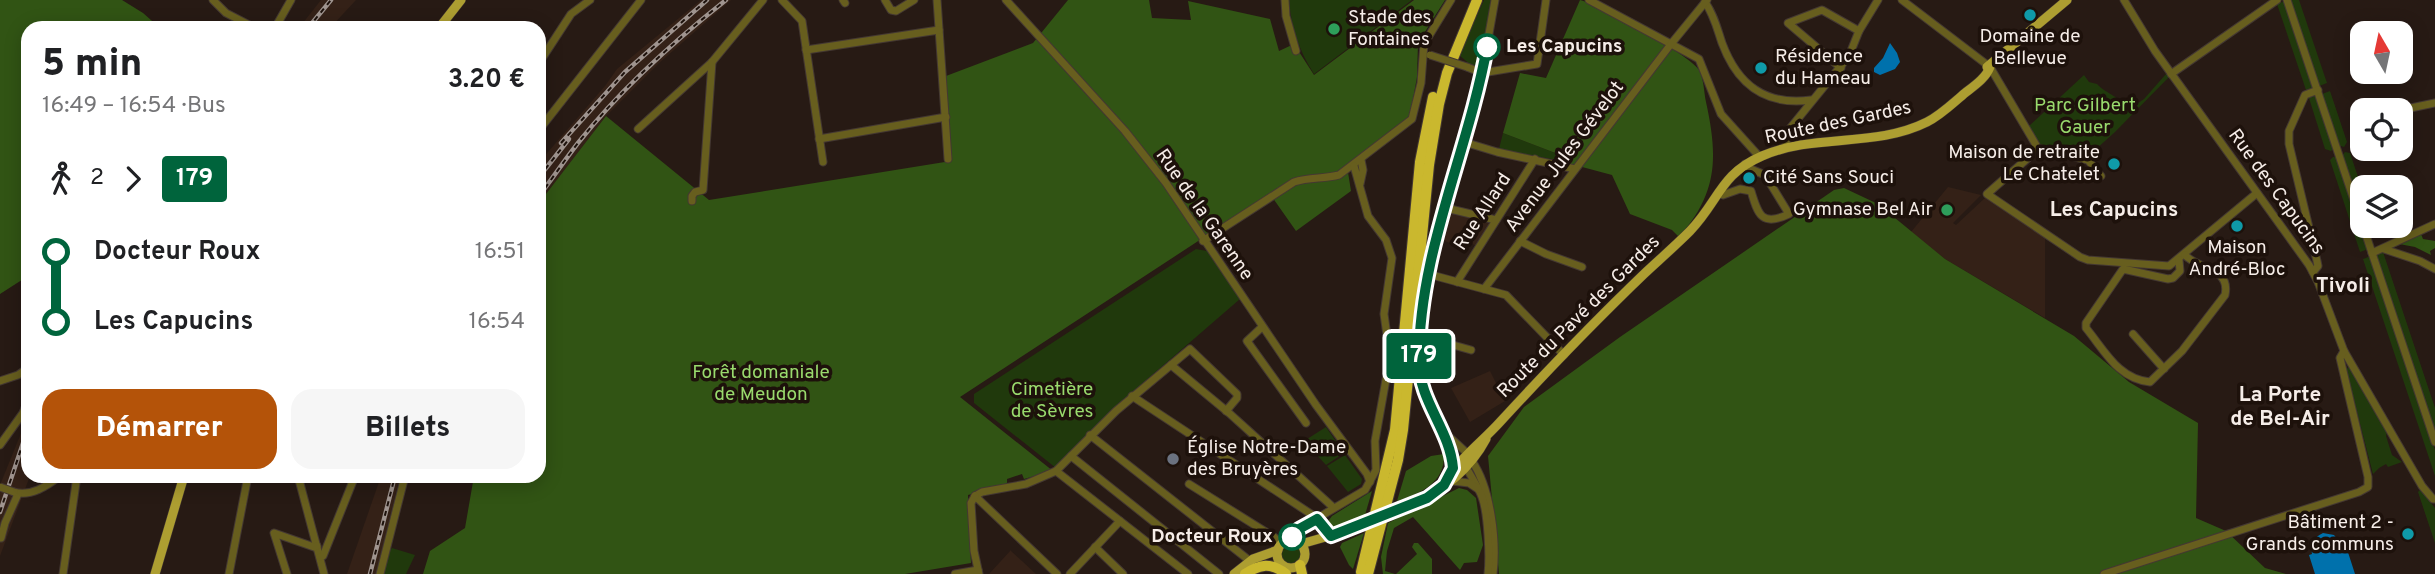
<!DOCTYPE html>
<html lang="fr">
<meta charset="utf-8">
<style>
body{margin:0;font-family:Overpass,sans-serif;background:#f6f6f6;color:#202124;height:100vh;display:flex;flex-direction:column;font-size:26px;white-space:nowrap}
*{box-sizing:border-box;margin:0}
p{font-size:23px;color:#757577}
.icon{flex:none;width:38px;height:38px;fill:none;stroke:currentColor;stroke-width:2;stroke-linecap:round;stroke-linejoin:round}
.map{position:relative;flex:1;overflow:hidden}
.side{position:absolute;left:21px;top:21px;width:525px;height:462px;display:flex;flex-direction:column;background:#fff;border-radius:21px;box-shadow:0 4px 18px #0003}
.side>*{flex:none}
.badge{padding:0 14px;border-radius:5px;font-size:24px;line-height:46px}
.needle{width:46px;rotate:351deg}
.tools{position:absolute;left:2350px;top:21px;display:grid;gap:14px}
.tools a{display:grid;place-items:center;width:63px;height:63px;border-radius:14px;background:#fff;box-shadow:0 4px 18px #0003;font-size:35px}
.map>.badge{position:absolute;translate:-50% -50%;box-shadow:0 0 0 4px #fff}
.legs{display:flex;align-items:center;gap:10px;height:77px;padding:0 21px;font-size:23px}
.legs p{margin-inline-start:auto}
.overview{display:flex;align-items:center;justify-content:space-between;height:119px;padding:0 21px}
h1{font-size:38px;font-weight:800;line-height:52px}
.primary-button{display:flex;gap:14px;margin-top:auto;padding:14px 21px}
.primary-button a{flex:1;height:80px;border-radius:21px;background:#b45309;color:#fff;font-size:28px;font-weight:800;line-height:80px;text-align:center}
.primary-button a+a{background:#f6f6f6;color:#202124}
ul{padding:0 21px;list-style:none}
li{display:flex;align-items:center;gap:24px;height:70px;font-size:26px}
li i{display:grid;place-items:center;width:10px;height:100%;margin:0 9px;background:currentColor}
li i::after{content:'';width:18px;height:18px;margin:-9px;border:5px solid;border-radius:50%;background:#fff}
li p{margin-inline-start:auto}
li:first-child i{background:linear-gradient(#0000 50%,currentColor 0)}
li:last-child i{background:linear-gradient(currentColor 50%,#0000 0)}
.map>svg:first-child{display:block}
.built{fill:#342117}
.green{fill:#20390c}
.forest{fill:#315414}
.water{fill:#0071ac}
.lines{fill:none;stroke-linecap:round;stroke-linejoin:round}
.minor-casing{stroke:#443832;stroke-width:9}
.major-casing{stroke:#443832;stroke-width:10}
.highway-casing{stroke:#443832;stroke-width:12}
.minor{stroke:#675e1e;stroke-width:7}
.major{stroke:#ad9e31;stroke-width:9}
.highway{stroke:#cab82e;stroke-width:10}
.rail-casing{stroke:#9f948f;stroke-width:4.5}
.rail{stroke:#1d110b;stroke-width:2;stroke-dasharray:5;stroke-linecap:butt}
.minor-bridge-casing{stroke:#443832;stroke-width:9;stroke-linecap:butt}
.major-bridge-casing{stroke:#443832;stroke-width:10;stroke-linecap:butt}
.minor-bridge{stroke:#675e1e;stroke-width:7}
.major-bridge{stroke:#ad9e31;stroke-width:9}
.line-1-casing{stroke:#fff;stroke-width:16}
.line-1{stroke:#00643c;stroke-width:10}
.culture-dot{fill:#0f9aa8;stroke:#1d110b;stroke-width:2.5}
.leisure-dot{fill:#2e9e5b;stroke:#1d110b;stroke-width:2.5}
.stop-1-dot{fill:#fff;stroke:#00643c;stroke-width:3.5}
.worship-dot{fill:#6b7280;stroke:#1d110b;stroke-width:2.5}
.labels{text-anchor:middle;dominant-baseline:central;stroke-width:7;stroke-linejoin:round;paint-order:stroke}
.poi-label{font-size:19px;fill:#f6ede8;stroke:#1d110b;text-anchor:start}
.stop-label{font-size:19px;font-weight:bold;fill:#f6ede8;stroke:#1d110b;text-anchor:start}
.park-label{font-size:19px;fill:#99da6d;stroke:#1d110b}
.street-label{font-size:19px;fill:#f6ede8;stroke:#1d110b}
.neighbourhood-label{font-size:21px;font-weight:bold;fill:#f6ede8;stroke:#1d110b}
</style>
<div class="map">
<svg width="2435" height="574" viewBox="0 0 2435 574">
<rect width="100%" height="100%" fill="#271a14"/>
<!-- built -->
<g class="built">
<polygon points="321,0 356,0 330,28 299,28"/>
<polygon points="701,0 731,0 659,63 606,116 539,203 539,163 548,152 605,86 617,69"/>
<polygon points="1948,187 1981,195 1953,223 1956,225 1986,197 2045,237 2045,318 1945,259 1911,232"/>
<polygon points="1450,213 1489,222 1490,225 1476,246 1463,238 1458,247 1443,240"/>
<polygon points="1490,371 1505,401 1470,422 1451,388"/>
<polygon points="28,416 30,476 0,556 0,485"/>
<polygon points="381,476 400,476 376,574 347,574"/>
<polygon points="1011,550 1011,551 1036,574 989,574"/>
</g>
<!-- green -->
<g class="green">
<path d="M 1289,0 L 1412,0 L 1314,74 C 1299,51 1291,27 1289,0 Z"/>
<polygon points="1484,0 1491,0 1481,60 1478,65 1472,66 1459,55"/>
<polygon points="2290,0 2299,0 2327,83 2319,86"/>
<polygon points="2285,1 2314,87 2306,90 2277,4"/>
<path d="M 2166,74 L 2169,77 L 2115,132 L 2085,159 L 2054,151 L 2040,144 L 2029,126 L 2084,75 L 2089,82 L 2097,84 C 2106,94 2122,97 2128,110 L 2144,99 Z"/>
<polygon points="2330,91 2347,142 2344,147 2338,145 2322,94"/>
<polygon points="2317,95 2334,148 2331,151 2325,149 2309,98"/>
<polygon points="1503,133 1558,154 1556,160 1499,149"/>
<polygon points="2345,152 2350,153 2362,189 2362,217 2342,156"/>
<polygon points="2333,157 2338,157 2368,249 2360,252 2330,160"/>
<polygon points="1196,249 1207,251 1240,299 1114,408 1056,468 974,403 974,394"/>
<polygon points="2383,252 2435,408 2435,435 2375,255"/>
<polygon points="2371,256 2435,450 2435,476 2363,259"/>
<polygon points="2349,367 2387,432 2386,436 2392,455 2402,462 2388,467 2386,464 2379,468 2373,474 2346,369"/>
<polygon points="1326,427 1344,453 1326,465 1304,441"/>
<polygon points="1345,455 1362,479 1361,484 1348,492 1327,466"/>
<polygon points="2420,490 2435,508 2435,543 2418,492"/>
<circle cx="1291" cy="554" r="11"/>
<polygon points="392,548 415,555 406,574 383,574 388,552"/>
</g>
<!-- forest -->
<g class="forest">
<polygon points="0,0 122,0 143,13 160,28 28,28 28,276 0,294"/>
<polygon points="1068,0 1149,0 1152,18 1191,20 1188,1 1270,19 1279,51 1294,44 1314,75 1414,0 1445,0 1418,43 1417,77 1410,116 1347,166 1351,191 1296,231 1270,194 960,397 1053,471 1024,479 1022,474 1007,479 1007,484 968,495 971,563 905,574 423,574 430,551 465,528 474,476 539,476 539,203 606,116 709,200 951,161 946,76 1033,43"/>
<path d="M 1580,0 C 1597,4 1692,56 1699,70 C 1704,79 1704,93 1706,102 C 1718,157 1718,193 1679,237 L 1672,230 L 1630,214 L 1612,175 L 1556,160 L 1558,154 L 1503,133 L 1520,73 L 1546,78 Z"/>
<polygon points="1844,188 1878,204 1945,259 2074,336 2129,382 2198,423 2196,518 2226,531 2265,568 2286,574 1499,574 1488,456 1524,407 1620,337 1834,190"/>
<polygon points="2421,234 2423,239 2435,241 2435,248 2430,251 2431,255 2415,247 2399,244"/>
<path d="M 1444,454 C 1445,483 1421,493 1397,501 L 1406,471 L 1431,456 Z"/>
<polygon points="1459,488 1467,490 1476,498 1483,545 1477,562 1464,563 1460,570 1413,517 1394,528 1387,551 1385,571 1395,574 1383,574 1381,557 1388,523"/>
<polygon points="1372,491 1365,515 1334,528 1330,526 1329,520 1332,516"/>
<polygon points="1364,533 1353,569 1349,565 1340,547 1342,543"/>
<polygon points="1414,543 1418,543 1432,559 1432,574 1396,574 1417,554 1412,547"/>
</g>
<!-- water -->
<g class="water">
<polygon points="1890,43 1897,53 1900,62 1895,69 1880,75 1874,72 1874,68 1883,58"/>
<path d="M 2323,533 L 2334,535 L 2341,544 L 2345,543 L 2355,574 L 2315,574 L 2309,555 L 2312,554 C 2310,544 2314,537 2323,533 Z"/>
</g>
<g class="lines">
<defs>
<g id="minor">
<polyline points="213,0 226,13 255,28"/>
<polyline points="782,0 802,21 823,162"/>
<polyline points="843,0 845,3"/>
<polyline points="885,0 891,10 896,11 914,0"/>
<polyline points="937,0 948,159"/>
<polyline points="1006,0 1125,131 1166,183 1316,405 1367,474 1370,482"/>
<polyline points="1285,0 1286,16 1296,51"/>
<polyline points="1589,0 1699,59 1721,114 1757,154"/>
<polyline points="1902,0 1990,67 2036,145 2028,158 1987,194 2080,257 2088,260 2169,266 2257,193"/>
<polyline points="2124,0 2155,51 2309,265 2318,282 2344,351 2422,486 2433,499 2435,499"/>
<polyline points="2287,0 2362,224"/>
<path d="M 1705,2 C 1714,15 1717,28 1722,43 C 1738,86 1766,106 1811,100"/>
<polyline points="275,28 291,0"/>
<polyline points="806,50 939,30"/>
<polyline points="539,63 571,14 590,0"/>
<polyline points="1467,67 1482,73 1537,64 1546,0"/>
<polyline points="1841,68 1788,23 1822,10 1859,31"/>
<polyline points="2171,74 2277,0"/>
<polyline points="2401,110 2435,103"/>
<polyline points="638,129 712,62 763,0"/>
<polyline points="539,130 641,0"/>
<polyline points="819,139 946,117"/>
<polyline points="1464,142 1497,152 1575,169"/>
<polyline points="1786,143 1787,132 1849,56 1859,31 1878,0"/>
<polyline points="2036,148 2088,160 2101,176"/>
<polyline points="1360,184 1363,170 1361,160"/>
<path d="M 1723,195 L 1740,189 L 1751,191 C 1758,215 1762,227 1789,214 L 1765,175 L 1746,167 L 1745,164"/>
<polyline points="692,201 692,196 695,192 703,190 712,62"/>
<polyline points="1446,208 1496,220"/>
<polyline points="2363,226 2435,442"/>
<path d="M 1203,241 L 1294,182 C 1309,177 1324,179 1339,175 L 1412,119 L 1421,83 L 1424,44 L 1451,0"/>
<polyline points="1520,241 1546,254 1582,267"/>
<polyline points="2384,249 2420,261 2435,269"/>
<polyline points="2372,253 2435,224"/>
<path d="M 2179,260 L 2180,271 L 2173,278 L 2168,279 L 2123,269 L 2086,323 L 2086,328 C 2105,351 2118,379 2150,382 L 2182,351 L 2225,295 C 2231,267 2198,270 2185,255"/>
<polyline points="2313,272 2318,266 2317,261 2289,144 2289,131 2305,95 2318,90"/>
<polyline points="1428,274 1506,295 1564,355"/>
<polyline points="1457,282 1535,159"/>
<polyline points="1484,289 1671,44 1707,0"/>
<polyline points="1262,327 1247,341 1306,423"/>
<polyline points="2133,334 2164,369"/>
<polyline points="1421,336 1471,350"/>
<polyline points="1171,365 1229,413 1334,508"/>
<polyline points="0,381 18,375 28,368"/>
<polyline points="1132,396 1311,514 1331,536"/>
<polyline points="1444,432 1467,453"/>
<polyline points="1090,435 1250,561"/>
<polyline points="0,445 23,413 28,400"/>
<polyline points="1071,456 1219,574"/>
<path d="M 1472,461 C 1491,489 1497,541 1493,574"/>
<path d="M 1466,467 C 1471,477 1478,486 1482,497 C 1488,513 1490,556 1488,574"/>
<path d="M 1453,469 C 1451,440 1433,418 1424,392 C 1412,357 1423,302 1430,266 L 1482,73 L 1495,0"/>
<polyline points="1056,471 1188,574"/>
<polyline points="298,476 324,574"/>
<polyline points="1452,481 1469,483 1478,489"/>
<polyline points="1189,484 1274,537 1281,544"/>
<path d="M 14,492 C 31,497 47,486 60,476"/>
<polyline points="975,496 982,492 1026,484 1056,471 1116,411 1190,349 1237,394 1237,398 1226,411"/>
<polyline points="975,496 1057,574"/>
<polyline points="975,496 971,503 974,551 979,574"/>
<polyline points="1,538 5,523 18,494"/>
<polyline points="1288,541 1299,529 1365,490 1376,470 1375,441 1390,357 1384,314 1392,258 1386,240 1368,216 1354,166"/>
<polyline points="1095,547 1123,574"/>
<polyline points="320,557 323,556 355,476"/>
<polyline points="63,574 77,476"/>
<polyline points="229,574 248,476"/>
<polyline points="287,574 274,533 314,547 317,546"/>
<polyline points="380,574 405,476"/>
<polyline points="955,574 978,570"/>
<polyline points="1070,574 1120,521"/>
<polyline points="2104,574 2359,492 2368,487 2368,477 2340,358 2344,351"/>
</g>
<g id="major">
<polyline points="439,28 461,0"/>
<polyline points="1987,67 2067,0"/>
<path d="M 1444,485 C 1458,459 1480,444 1500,422 C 1546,372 1594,322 1644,274 C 1659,260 1675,246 1690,231 C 1719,201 1720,174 1762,156 C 1815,133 1875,148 1927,122 C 1941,115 1953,103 1965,93 C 1974,86 1986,78 1990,67"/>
<path d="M 1407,507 C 1440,493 1469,471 1486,439"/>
<circle cx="1291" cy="554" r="14"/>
<polyline points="1301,544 1350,530"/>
<polyline points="155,574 184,476"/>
<polyline points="1234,574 1253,559 1278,550"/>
</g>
<g id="highway">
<polyline points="1300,565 1302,574"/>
<polyline points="1361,572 1395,430 1420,162 1433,97"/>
<path d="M 1245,574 C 1260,564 1271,562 1286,574"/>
<polyline points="1368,574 1398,460 1403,430 1429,165 1439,104 1447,73 1477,0"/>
</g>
</defs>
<!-- minor casing -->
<use href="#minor" class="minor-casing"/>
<!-- major casing -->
<use href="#major" class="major-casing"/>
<!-- highway casing -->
<use href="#highway" class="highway-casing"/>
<!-- minor -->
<use href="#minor" class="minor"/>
<!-- major -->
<use href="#major" class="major"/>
<!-- highway -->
<use href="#highway" class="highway"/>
<defs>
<g id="rail">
<polyline points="308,28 331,0"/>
<polyline points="561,143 625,72 707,0"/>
<polyline points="539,177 569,139"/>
<path d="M 539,196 C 552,179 564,161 578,143 C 620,90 673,42 726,0"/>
<polyline points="0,512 28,428"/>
<polyline points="370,574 395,476"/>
</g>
</defs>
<!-- rail casing -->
<use href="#rail" class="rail-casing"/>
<!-- rail -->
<use href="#rail" class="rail"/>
<defs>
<g id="minor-bridge">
<polyline points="1430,55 1467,67"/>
<polyline points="0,487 14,492"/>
</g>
<polyline id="major-bridge" points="1350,530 1407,507"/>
</defs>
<!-- minor-bridge casing -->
<use href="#minor-bridge" class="minor-bridge-casing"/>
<!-- major-bridge casing -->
<use href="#major-bridge" class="major-bridge-casing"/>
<!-- minor-bridge -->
<use href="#minor-bridge" class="minor-bridge"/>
<!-- major-bridge -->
<use href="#major-bridge" class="major-bridge"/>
</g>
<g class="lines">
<defs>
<path id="line-1" d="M 1292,537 L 1299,529 L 1317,519 L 1331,536 L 1427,498 L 1444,485 L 1453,468 C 1450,430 1419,401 1419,362 C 1418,255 1468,152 1487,47"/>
</defs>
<!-- line-1 casing -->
<use href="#line-1" class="line-1-casing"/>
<!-- line-1 -->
<use href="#line-1" class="line-1"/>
</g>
<!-- markers -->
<g class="culture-dot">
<circle cx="2030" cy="15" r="7"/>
<circle cx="1761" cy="68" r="7"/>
<circle cx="2114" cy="164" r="7"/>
<circle cx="1749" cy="178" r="7"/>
<circle cx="2237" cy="226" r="7"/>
<circle cx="2408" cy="534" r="7"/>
</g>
<g class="leisure-dot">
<circle cx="1334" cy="29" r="7"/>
<circle cx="1947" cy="210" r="7"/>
</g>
<g class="stop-1-dot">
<circle cx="1487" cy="47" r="12"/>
<circle cx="1292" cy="537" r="12"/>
</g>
<circle class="worship-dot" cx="1173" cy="459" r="7"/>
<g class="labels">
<!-- poi labels -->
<g class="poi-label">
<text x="1348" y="18">Stade des<tspan x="1348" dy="22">Fontaines</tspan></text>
<text x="2030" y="37" text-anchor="middle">Domaine de<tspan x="2030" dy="22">Bellevue</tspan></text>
<text x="1775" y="57">Résidence<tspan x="1775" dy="22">du Hameau</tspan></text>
<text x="2100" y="153" text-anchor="end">Maison de retraite<tspan x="2100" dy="22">Le Chatelet</tspan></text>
<text x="1763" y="178">Cité Sans Souci</text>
<text x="1933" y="210" text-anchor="end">Gymnase Bel Air</text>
<text x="2237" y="248" text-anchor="middle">Maison<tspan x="2237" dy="22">André-Bloc</tspan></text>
<text x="1187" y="448">Église Notre-Dame<tspan x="1187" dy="22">des Bruyères</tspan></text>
<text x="2394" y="523" text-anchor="end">Bâtiment 2 -<tspan x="2394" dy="22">Grands communs</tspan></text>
</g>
<!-- stop labels -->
<g class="stop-label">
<text x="1506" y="47">Les Capucins</text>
<text x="1273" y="537" text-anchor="end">Docteur Roux</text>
</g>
<!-- park labels -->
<g class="park-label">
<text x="2085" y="106">Parc Gilbert<tspan x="2085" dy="22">Gauer</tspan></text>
<text x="761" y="373">Forêt domaniale<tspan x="761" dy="22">de Meudon</tspan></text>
<text x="1052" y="390">Cimetière<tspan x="1052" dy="22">de Sèvres</tspan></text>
</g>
<!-- street labels -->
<g class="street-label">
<text transform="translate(1838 123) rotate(-12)">Route des Gardes</text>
<text transform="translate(1565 157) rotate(-53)">Avenue Jules Gévelot</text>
<text transform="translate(2276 192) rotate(54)">Rue des Capucins</text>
<text transform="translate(1483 212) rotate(-57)">Rue Allard</text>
<text transform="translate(1204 215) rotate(55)">Rue de la Garenne</text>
<text transform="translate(1579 317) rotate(-45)">Route du Pavé des Gardes</text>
</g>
<!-- neighbourhood labels -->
<g class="neighbourhood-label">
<text x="2114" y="210">Les Capucins</text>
<text x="2343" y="286">Tivoli</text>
<text x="2280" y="395">La Porte<tspan x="2280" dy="24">de Bel-Air</tspan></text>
</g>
</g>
</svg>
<div class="tools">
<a><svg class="needle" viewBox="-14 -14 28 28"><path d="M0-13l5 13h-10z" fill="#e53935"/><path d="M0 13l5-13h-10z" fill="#757577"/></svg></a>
<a><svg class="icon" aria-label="locate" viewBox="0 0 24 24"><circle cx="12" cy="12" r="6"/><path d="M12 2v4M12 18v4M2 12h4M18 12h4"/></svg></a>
<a><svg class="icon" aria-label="layers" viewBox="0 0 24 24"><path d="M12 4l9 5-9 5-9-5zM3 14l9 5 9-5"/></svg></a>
</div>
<b class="badge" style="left:1419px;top:356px;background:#00643c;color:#fff">179</b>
<section class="side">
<div class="overview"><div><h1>5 min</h1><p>16:49 – 16:54 · Bus</p></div><b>3.20 €</b></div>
<div class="legs"><svg class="icon" aria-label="walk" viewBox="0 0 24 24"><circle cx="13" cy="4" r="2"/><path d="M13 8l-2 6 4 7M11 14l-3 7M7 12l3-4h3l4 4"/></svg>2<svg class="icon" aria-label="forward" viewBox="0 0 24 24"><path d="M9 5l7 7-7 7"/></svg><b class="badge" style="background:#00643c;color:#fff">179</b></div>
<ul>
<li><i style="color:#00643c"></i><b>Docteur Roux</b><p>16:51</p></li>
<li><i style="color:#00643c"></i><b>Les Capucins</b><p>16:54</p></li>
</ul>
<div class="primary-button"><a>Démarrer</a><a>Billets</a></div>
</section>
</div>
